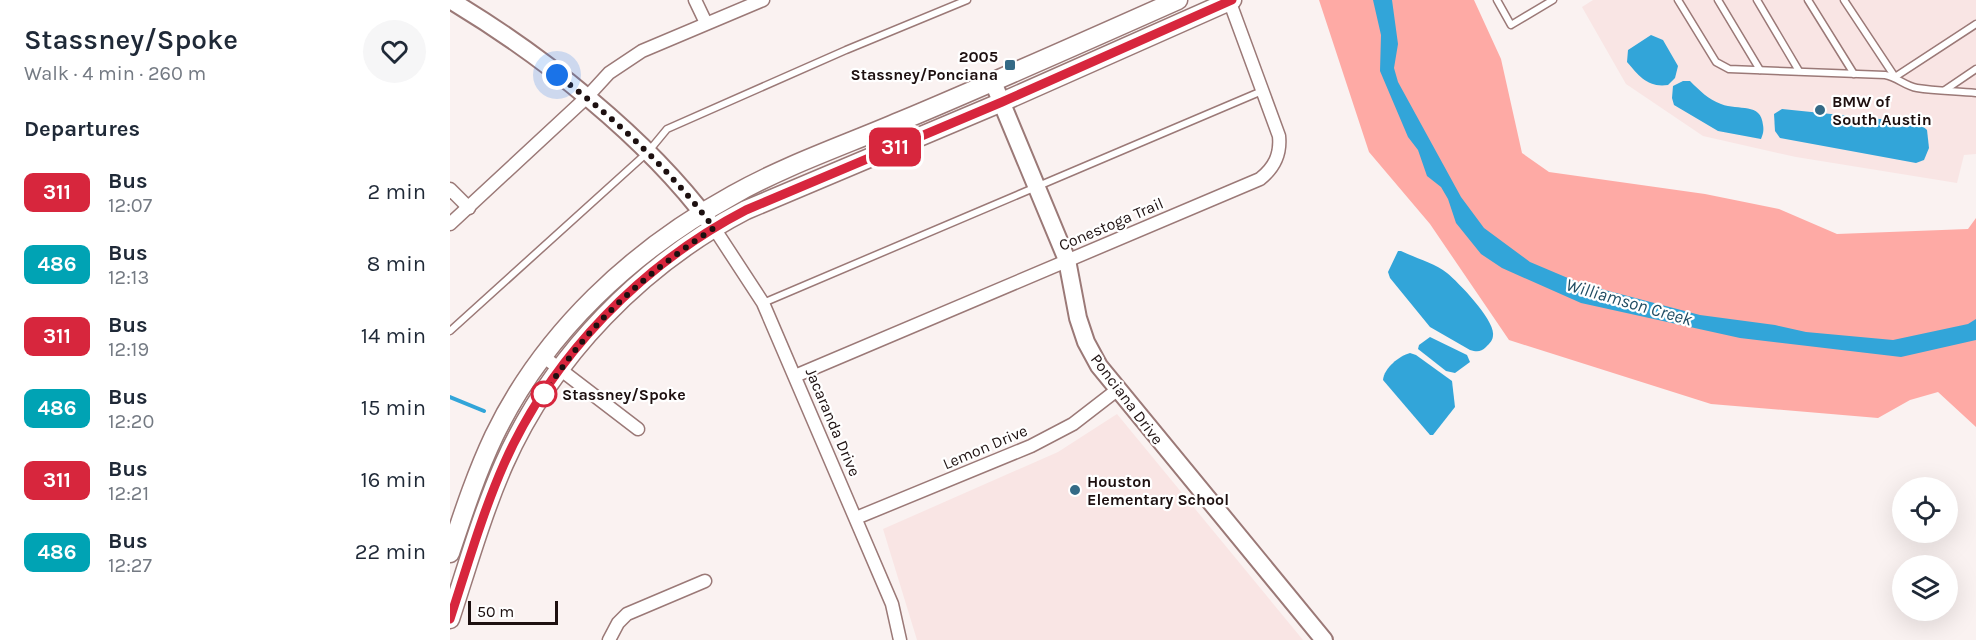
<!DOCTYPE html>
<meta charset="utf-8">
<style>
body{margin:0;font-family:Karla,sans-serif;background:#f6f6f7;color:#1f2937;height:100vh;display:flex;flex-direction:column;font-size:22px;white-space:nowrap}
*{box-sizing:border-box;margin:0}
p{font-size:20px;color:#747a83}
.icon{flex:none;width:33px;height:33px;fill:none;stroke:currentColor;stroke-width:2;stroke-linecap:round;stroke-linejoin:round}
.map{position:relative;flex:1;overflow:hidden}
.details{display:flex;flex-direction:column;background:#fff;width:450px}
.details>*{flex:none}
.badge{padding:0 12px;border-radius:9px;font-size:21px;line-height:39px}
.controls{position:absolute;left:1442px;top:477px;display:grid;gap:12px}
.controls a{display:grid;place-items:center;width:66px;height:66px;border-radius:50%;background:#fff;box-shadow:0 6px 24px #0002;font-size:30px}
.scale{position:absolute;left:18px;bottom:15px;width:90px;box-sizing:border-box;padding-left:6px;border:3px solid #1d1010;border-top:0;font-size:16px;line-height:21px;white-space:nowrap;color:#1d1010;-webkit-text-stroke:4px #fff;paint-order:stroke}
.you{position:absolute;width:30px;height:30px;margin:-15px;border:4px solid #fff;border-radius:50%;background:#1a73e8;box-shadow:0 0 0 9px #1a73e833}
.map>.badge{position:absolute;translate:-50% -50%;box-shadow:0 0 0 3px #fff}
h2{padding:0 24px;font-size:22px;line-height:54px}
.round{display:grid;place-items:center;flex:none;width:63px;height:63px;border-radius:32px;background:#f6f6f7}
.overview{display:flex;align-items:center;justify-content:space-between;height:102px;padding:0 24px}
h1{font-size:28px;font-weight:600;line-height:45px}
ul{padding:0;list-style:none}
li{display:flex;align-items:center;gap:18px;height:72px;padding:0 24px}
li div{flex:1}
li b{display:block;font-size:22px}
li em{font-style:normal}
li .badge{min-width:66px;font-weight:700;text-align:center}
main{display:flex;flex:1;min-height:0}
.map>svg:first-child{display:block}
.built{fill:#f9e5e4}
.forest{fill:#feaaa5}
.water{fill:#32a5d9}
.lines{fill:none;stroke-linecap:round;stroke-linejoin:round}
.stream{stroke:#32a5d9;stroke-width:4}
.service-casing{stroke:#9b7977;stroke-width:9}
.minor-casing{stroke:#9b7977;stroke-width:15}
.tertiary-casing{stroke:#9b7977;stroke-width:20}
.secondary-casing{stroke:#9b7977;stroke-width:21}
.service{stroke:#fff;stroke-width:6}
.minor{stroke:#fff;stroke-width:12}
.tertiary{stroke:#fff;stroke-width:16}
.secondary{stroke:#fff;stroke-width:18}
.line-casing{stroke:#fff;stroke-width:14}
.line{stroke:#d7263d;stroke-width:9}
.walk{stroke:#1d1010;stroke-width:6;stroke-dasharray:0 10.8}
.poi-dot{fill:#346a86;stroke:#fff;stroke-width:2}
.stop-dot{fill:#fff;stroke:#d7263d;stroke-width:3}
.labels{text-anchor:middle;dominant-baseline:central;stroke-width:4.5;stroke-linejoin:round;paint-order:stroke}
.poi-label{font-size:16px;font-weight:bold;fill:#1d1010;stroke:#fff;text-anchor:start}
.street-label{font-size:16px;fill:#1d1010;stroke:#fff}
.stop-label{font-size:16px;font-weight:bold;fill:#1d1010;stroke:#fff;text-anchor:start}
.water-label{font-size:18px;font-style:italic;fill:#204d63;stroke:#fff}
</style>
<main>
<section class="details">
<div class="overview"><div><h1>Stassney/Spoke</h1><p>Walk · 4 min · 260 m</p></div><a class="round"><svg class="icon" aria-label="heart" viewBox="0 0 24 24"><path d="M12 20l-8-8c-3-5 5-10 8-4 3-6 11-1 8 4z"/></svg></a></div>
<h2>Departures</h2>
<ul>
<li><span class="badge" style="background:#d7263d;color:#fff">311</span><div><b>Bus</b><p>12:07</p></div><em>2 min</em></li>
<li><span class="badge" style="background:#00a3b4;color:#fff">486</span><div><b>Bus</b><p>12:13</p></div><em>8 min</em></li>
<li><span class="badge" style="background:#d7263d;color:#fff">311</span><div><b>Bus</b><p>12:19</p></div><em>14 min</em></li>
<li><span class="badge" style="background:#00a3b4;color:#fff">486</span><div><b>Bus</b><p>12:20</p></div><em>15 min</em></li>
<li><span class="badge" style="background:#d7263d;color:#fff">311</span><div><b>Bus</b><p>12:21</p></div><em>16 min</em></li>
<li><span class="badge" style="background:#00a3b4;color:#fff">486</span><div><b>Bus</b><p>12:27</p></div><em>22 min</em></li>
</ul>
</section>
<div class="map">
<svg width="1526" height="640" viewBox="0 0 1526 640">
<rect width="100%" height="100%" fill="#faf2f1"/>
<!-- built -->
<g class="built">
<polygon points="1143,0 1526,0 1526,154 1514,155 1507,183 1346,157 1253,136 1176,84 1132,7"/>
<polygon points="667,414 853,640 467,640 433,529 608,452"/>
</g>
<!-- forest -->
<polygon class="forest" points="869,0 1024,0 1051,59 1072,153 1099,172 1255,194 1329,209 1387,234 1518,229 1526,218 1526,427 1488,392 1460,400 1428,418 1261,404 1059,340 980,224 919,152"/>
<!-- water -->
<g class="water">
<polygon points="923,0 942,0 948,44 944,68 948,82 1011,197 1034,228 1080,262 1132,284 1250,315 1325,325 1356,332 1443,340 1518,324 1526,319 1526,340 1451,357 1290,338 1131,303 1052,268 1031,254 1006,223 998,199 991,187 977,176 968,150 958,137 930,71 931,35"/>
<path d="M 1201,35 L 1213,40 L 1228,66 L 1225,78 L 1218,85 C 1198,88 1189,76 1177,62 L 1178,50 Z"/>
<path d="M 1233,81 L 1240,81 C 1250,91 1258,99 1271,104 C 1289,111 1311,102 1313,125 C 1314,131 1313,134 1311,139 L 1268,131 L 1224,105 L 1222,98 L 1223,86 Z"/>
<polygon points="1332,109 1469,123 1477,130 1479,148 1474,160 1466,163 1330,138 1325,131 1324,114"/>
<path d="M 948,251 L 951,251 C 965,258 985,263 997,273 C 1009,283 1045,320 1043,335 C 1043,340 1040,343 1036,347 C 1031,352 1027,352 1020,350 L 980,327 L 940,278 L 938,272 Z"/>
<polygon points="980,337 1017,355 1020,362 1005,373 996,371 968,349 969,345"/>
<path d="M 960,353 L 966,355 L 1002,381 L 1005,407 L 983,435 L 980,435 L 933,380 C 934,368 949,356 960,353 Z"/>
</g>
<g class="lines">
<!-- stream -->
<polyline class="stream" points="0,397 34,411"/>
<defs>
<g id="service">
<polyline points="1047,0 1061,25 1103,0"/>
<path d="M 1228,0 L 1266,62 L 1279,69 L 1435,75 C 1447,77 1455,86 1467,88 C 1486,91 1507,91 1526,93"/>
<polyline points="1268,0 1310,70"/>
<polyline points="1307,0 1349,71"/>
<polyline points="1358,0 1404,74"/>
<polyline points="1394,0 1445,77 1526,24"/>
<polyline points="1495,90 1526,69"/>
<polyline points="313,303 812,91"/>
<polyline points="0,331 198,152 217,129 396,50 517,0"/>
</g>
<g id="minor">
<polyline points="245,0 256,23"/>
<polyline points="0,189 19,208"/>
<polyline points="0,224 137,97 159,73 192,51 313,0"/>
<polyline points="264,228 313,303 442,604 450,640"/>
<polyline points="94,357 188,429"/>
<path d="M 345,376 L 810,179 C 824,168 831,155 829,136 L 779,0"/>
<polyline points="406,518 581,446 623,424 667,390"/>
<polyline points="159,640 168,623 177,614 255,581"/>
</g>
<g id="tertiary">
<path d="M 0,0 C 92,55 196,137 260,223"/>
<polyline points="543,82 617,260 628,318 636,342 649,366 874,640"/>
</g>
<g id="secondary">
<path d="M 0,553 C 13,514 26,474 44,436 C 94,332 183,250 283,195 C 336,165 395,145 451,121 C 544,82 636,41 728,0"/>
<path d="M 0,619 C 17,567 32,514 54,464 C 102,356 192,264 296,210 L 552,102 L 782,0"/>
</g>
</defs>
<!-- service casing -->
<use href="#service" class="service-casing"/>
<!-- minor casing -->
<use href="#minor" class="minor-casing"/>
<!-- tertiary casing -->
<use href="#tertiary" class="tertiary-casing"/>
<!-- secondary casing -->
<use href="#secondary" class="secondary-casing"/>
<!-- service -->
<use href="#service" class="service"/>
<!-- minor -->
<use href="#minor" class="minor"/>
<!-- tertiary -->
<use href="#tertiary" class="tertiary"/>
<!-- secondary -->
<use href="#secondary" class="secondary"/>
</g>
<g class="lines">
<defs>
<path id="line" d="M 0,619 C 17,567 32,514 54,464 C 102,356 192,264 296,210 L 552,102 L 782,0"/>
</defs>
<!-- line casing -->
<use href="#line" class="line-casing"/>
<!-- line -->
<use href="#line" class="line"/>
<!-- walk -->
<path class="walk" d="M 94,394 C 99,385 106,376 112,368 C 153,310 206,267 264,228 C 220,170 165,118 107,75"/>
</g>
<!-- markers -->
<g class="poi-dot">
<rect x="554" y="59" width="12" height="12" rx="3"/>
<circle cx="1370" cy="110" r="6"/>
<circle cx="625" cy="490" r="6"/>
</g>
<circle class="stop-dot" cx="94" cy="394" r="12"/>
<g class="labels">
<!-- poi labels -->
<g class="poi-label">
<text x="548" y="56" text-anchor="end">2005<tspan x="548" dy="18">Stassney/Ponciana</tspan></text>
<text x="1382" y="101">BMW of<tspan x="1382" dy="18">South Austin</tspan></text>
<text x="637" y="481">Houston<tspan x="637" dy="18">Elementary School</tspan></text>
</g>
<!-- street labels -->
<g class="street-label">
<text transform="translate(661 224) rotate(-23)">Conestoga Trail</text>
<text transform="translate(677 399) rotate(53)">Ponciana Drive</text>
<text transform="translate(383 422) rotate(67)">Jacaranda Drive</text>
<text transform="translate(535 447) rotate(-23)">Lemon Drive</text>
</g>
<!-- stop labels -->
<g class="stop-label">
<text x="112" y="394">Stassney/Spoke</text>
</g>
<!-- water labels -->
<g class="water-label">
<text transform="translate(1179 302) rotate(16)">Williamson Creek</text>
</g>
</g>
</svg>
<div class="controls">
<a><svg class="icon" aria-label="locate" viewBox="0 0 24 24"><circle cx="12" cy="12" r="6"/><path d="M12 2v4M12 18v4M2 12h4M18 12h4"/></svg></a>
<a><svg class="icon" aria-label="layers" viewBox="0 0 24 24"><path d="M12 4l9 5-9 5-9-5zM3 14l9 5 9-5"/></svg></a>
</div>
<div class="scale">50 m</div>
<div class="you" style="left:107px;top:75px"></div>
<b class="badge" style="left:445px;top:147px;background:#d7263d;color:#fff">311</b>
</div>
</main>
